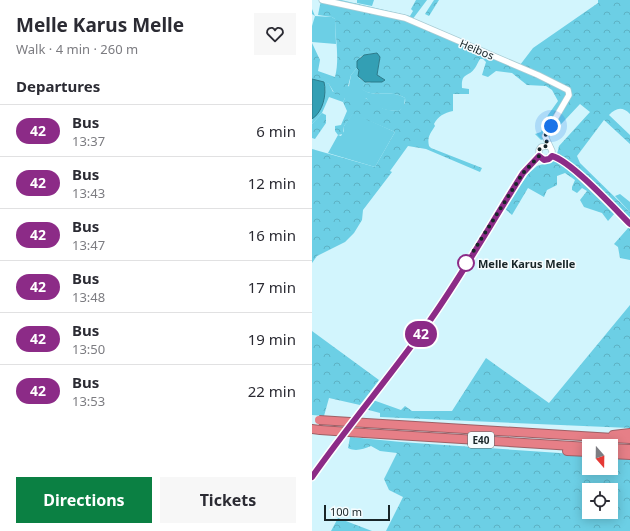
<!DOCTYPE html>
<meta charset="utf-8">
<style>
body{margin:0;font-family:"Noto Sans",sans-serif;background:#f7f7f7;color:#2b2b33;height:100vh;display:flex;flex-direction:column;font-size:15px;white-space:nowrap}
*{box-sizing:border-box;margin:0}
p{font-size:13px;color:#7c7c81}
.icon{flex:none;width:22px;height:22px;fill:none;stroke:currentColor;stroke-width:2;stroke-linecap:round;stroke-linejoin:round}
.map{position:relative;flex:1;overflow:hidden}
.drawer{display:flex;flex-direction:column;background:#fff;width:312px}
.drawer>*{flex:none}
.badge{padding:0 8px;border-radius:13px;font-size:14px;line-height:26px}
.needle{width:26px;rotate:160deg}
.tools{position:absolute;left:270px;top:439px;display:grid;gap:8px}
.tools a{display:grid;place-items:center;width:36px;height:36px;border-radius:0px;background:#fff;box-shadow:0 2px 10px #0003;font-size:20px}
.scale{position:absolute;left:12px;bottom:10px;width:66px;box-sizing:border-box;padding-left:4px;border:2px solid #182528;border-top:0;font-size:11px;line-height:14px;white-space:nowrap;color:#182528;-webkit-text-stroke:3px #f6fcfe;paint-order:stroke}
.you{position:absolute;width:20px;height:20px;margin:-10px;border:3px solid #fff;border-radius:50%;background:#1a73e8;box-shadow:0 0 0 6px #1a73e833}
.map>.badge{position:absolute;translate:-50% -50%;box-shadow:0 0 0 2px #fff}
h2{padding:0 16px;font-size:15px;line-height:36px}
.round{display:grid;place-items:center;flex:none;width:42px;height:42px;border-radius:0px;background:#f7f7f7}
.head{display:flex;align-items:center;justify-content:space-between;height:68px;padding:0 16px}
h1{font-size:19px;font-weight:700;line-height:30px}
.action{display:flex;gap:8px;margin-top:auto;padding:8px 16px}
.action a{flex:1;height:46px;border-radius:0px;background:#0b8043;color:#fff;font-size:16px;font-weight:700;line-height:46px;text-align:center}
.action a+a{background:#f7f7f7;color:#2b2b33}
ul{padding:0;list-style:none}
li{display:flex;align-items:center;gap:12px;height:52px;padding:0 16px;border-top:1px solid #e1e1e2}
li div{flex:1}
li b{display:block;font-size:15px}
li em{font-style:normal}
li .badge{min-width:44px;font-weight:700;text-align:center}
main{display:flex;flex:1;min-height:0}
.map>svg:first-child{display:block}
.grass{fill:#6ccfe5}
.forest{fill:url(#forest-crowns);fill-rule:evenodd}
.water{fill:#339fb4;stroke:#2b7a8a}
.lines{fill:none;stroke-linecap:round;stroke-linejoin:round}
.minor-casing{stroke:#a9cbd3;stroke-width:7}
.highway-casing{stroke:#9e6066;stroke-width:10}
.minor{stroke:#fff;stroke-width:5.5}
.highway{stroke:#e67f87;stroke-width:8}
.highway-bridge-casing{stroke:#9e6066;stroke-width:10;stroke-linecap:butt}
.highway-bridge{stroke:#e67f87;stroke-width:8}
.line-casing{stroke:#fff;stroke-width:9}
.line{stroke:#8c2b87;stroke-width:6}
.walk{stroke:#182528;stroke-width:4;stroke-dasharray:0 7.2}
.stop-dot{fill:#fff;stroke:#8c2b87;stroke-width:2}
.labels{text-anchor:middle;dominant-baseline:central;stroke-width:3;stroke-linejoin:round;paint-order:stroke}
.shield{fill:#f6fcfe;stroke:#5b6668;stroke-width:1}
.shield-label{font-size:10px;font-weight:bold;fill:#182528}
.street-label{font-size:11px;fill:#182528;stroke:#f6fcfe}
.stop-label{font-size:11px;font-weight:bold;fill:#182528;stroke:#f6fcfe;text-anchor:start}
</style>
<main>
<section class="drawer">
<div class="head"><div><h1>Melle Karus Melle</h1><p>Walk · 4 min · 260 m</p></div><a class="round"><svg class="icon" aria-label="heart" viewBox="0 0 24 24"><path d="M12 20l-8-8c-3-5 5-10 8-4 3-6 11-1 8 4z"/></svg></a></div>
<h2>Departures</h2>
<ul>
<li><span class="badge" style="background:#8c2b87;color:#fff">42</span><div><b>Bus</b><p>13:37</p></div><em>6 min</em></li>
<li><span class="badge" style="background:#8c2b87;color:#fff">42</span><div><b>Bus</b><p>13:43</p></div><em>12 min</em></li>
<li><span class="badge" style="background:#8c2b87;color:#fff">42</span><div><b>Bus</b><p>13:47</p></div><em>16 min</em></li>
<li><span class="badge" style="background:#8c2b87;color:#fff">42</span><div><b>Bus</b><p>13:48</p></div><em>17 min</em></li>
<li><span class="badge" style="background:#8c2b87;color:#fff">42</span><div><b>Bus</b><p>13:50</p></div><em>19 min</em></li>
<li><span class="badge" style="background:#8c2b87;color:#fff">42</span><div><b>Bus</b><p>13:53</p></div><em>22 min</em></li>
</ul>
<div class="action"><a>Directions</a><a>Tickets</a></div>
</section>
<div class="map">
<svg width="318" height="531" viewBox="0 0 318 531">
<defs>
<pattern id="forest-crowns" width="20" height="18" patternUnits="userSpaceOnUse"><rect width="20" height="18" fill="#6ccfe5"/><path d="M2 6a3 3 0 1 1 6 0M12 15a3 3 0 1 1 6 0" fill="none" stroke="#5db2c4"/></pattern>
</defs>
<rect width="100%" height="100%" fill="#d2f5fd"/>
<!-- grass -->
<g class="grass">
<polygon points="45,0 62,0 60,6 45,3"/>
<polygon points="0,9 3,16 20,17 23,19 24,44 0,42 0,26 3,16 0,14"/>
<path d="M 45,68 L 47,70 L 47,78 L 53,82 L 58,83 L 52,84 L 50,89 C 63,99 78,88 93,98 L 92,107 L 87,111 C 73,111 64,108 54,98 L 33,98 L 31,102 L 17,97 L 10,113 L 0,124 C 0,109 18,102 12,82 L 17,84 L 21,92 L 37,86 L 39,75 Z"/>
<polygon points="41,113 83,132 63,167 16,153 26,135 29,136 32,131 32,126"/>
<polygon points="308,194 318,202 318,212 303,196"/>
</g>
<!-- forest -->
<g class="forest">
<path d="M 9,0 L 29,0 L 98,16 L 101,11 L 99,9 L 104,0 L 115,0 L 100,20 L 208,65 L 221,48 L 286,3 L 286,0 L 318,0 L 318,114 C 310,106 304,108 297,115 L 318,135 L 318,144 L 292,120 L 265,156 L 268,163 L 318,212 L 318,260 L 308,258 L 306,247 L 302,244 L 317,227 L 303,213 L 296,221 L 290,213 L 272,207 L 268,200 L 275,191 L 270,188 L 265,193 L 260,190 L 260,187 L 263,180 L 253,173 L 245,176 L 245,185 L 235,190 L 232,197 L 216,188 L 200,215 L 192,208 L 217,173 L 225,166 L 241,161 L 244,158 L 247,146 L 278,112 L 268,104 L 237,137 L 229,140 L 223,134 L 229,132 L 236,115 L 246,101 L 240,90 L 234,86 L 215,85 L 200,73 L 184,71 L 176,77 L 170,75 L 174,62 L 171,59 L 168,59 C 166,62 165,65 163,68 C 156,78 149,72 150,88 L 157,89 L 157,94 L 141,94 L 141,111 C 132,113 126,116 122,124 L 123,126 C 118,134 115,137 117,146 L 119,148 L 170,168 L 168,172 L 114,149 L 96,146 L 78,171 L 80,172 L 51,210 L 50,220 L 42,233 L 33,242 L 5,256 L 0,263 L 0,149 L 63,167 L 83,132 L 41,114 L 32,126 L 31,134 L 26,135 L 23,131 L 23,126 L 29,125 L 35,111 L 31,102 L 33,98 L 50,96 C 67,105 66,110 87,111 C 91,107 94,104 93,98 C 78,88 63,99 49,89 L 52,84 L 63,81 L 70,82 L 73,80 L 65,75 L 68,58 L 64,53 L 52,55 L 48,57 L 45,68 L 39,75 L 35,90 L 33,93 L 24,96 L 17,84 L 0,79 L 0,43 L 8,60 L 6,71 L 23,77 C 28,58 23,38 23,19 L 20,17 L 6,15 Z"/>
<polygon points="122,0 127,0 117,16 113,14"/>
<polygon points="10,113 14,115 14,123 3,139 0,138 0,124"/>
<polygon points="318,305 318,428 68,417 68,413 53,409 61,400 89,410 93,406 100,411 140,411 174,358 237,403"/>
<polygon points="0,331 67,380 48,405 17,398 12,416 0,415"/>
<path d="M 38,437 L 89,442 L 277,455 L 277,468 L 299,468 L 299,456 L 318,457 L 318,531 L 74,531 L 91,497 L 77,490 L 72,479 L 85,453 L 68,451 L 59,446 C 51,449 44,452 36,448 ZM 277,490 L 299,490 L 299,512 L 277,512 Z"/>
<polygon points="26,518 60,531 19,531"/>
</g>
<!-- water -->
<g class="water">
<polygon points="65,53 68,57 65,75 73,80 70,82 53,82 46,76 47,70 45,68 45,61 52,55"/>
<path d="M 0,79 L 12,82 C 15,94 11,112 0,119 Z"/>
</g>
<g class="lines">
<defs>
<g id="minor">
<polyline points="10,0 93,18 226,75 256,90 257,95 233,136 240,151 240,156"/>
<polyline points="227,156 227,150 229,147 236,146"/>
<polyline points="227,156 232,160 240,156"/>
<polyline points="240,156 246,157 256,165 318,224"/>
<path d="M 0,477 C 38,423 81,373 119,319 C 152,273 180,221 211,173 L 227,156"/>
</g>
<g id="highway">
<polyline points="54,423 318,439"/>
<polyline points="0,429 8,430"/>
<polyline points="52,433 277,447"/>
<polyline points="301,435 318,433"/>
<polyline points="299,448 318,449"/>
<polyline points="255,451 277,452"/>
<polyline points="299,454 318,455"/>
</g>
</defs>
<!-- minor casing -->
<use href="#minor" class="minor-casing"/>
<!-- highway casing -->
<use href="#highway" class="highway-casing"/>
<!-- minor -->
<use href="#minor" class="minor"/>
<!-- highway -->
<use href="#highway" class="highway"/>
<defs>
<g id="highway-bridge">
<polyline points="7,420 54,423"/>
<polyline points="8,430 52,433"/>
</g>
</defs>
<!-- highway-bridge casing -->
<use href="#highway-bridge" class="highway-bridge-casing"/>
<!-- highway-bridge -->
<use href="#highway-bridge" class="highway-bridge"/>
</g>
<g class="lines">
<defs>
<path id="line" d="M 0,477 C 38,423 81,373 119,319 C 152,272 180,222 211,173 L 227,156 L 232,160 L 237,159 L 240,156 C 259,161 302,208 318,224"/>
</defs>
<!-- line casing -->
<use href="#line" class="line-casing"/>
<!-- line -->
<use href="#line" class="line"/>
<!-- walk -->
<polyline class="walk" points="154,263 211,173 227,156 227,150 229,147 236,146 233,136 239,126"/>
</g>
<!-- markers -->
<circle class="stop-dot" cx="154" cy="263" r="8"/>
<g class="labels">
<!-- shield labels -->
<rect class="shield" x="156" y="432" width="26" height="16" rx="3"/>
<g class="shield-label">
<text x="169" y="440">E40</text>
</g>
<!-- street labels -->
<g class="street-label">
<text transform="translate(165 49) rotate(23)">Heibos</text>
</g>
<!-- stop labels -->
<g class="stop-label">
<text x="166" y="263">Melle Karus Melle</text>
</g>
</g>
</svg>
<div class="tools">
<a><svg class="needle" viewBox="-14 -14 28 28"><path d="M0-13l5 13h-10z" fill="#e53935"/><path d="M0 13l5-13h-10z" fill="#7c7c81"/></svg></a>
<a><svg class="icon" aria-label="locate" viewBox="0 0 24 24"><circle cx="12" cy="12" r="6"/><path d="M12 2v4M12 18v4M2 12h4M18 12h4"/></svg></a>
</div>
<div class="scale">100 m</div>
<div class="you" style="left:239px;top:126px"></div>
<b class="badge" style="left:109px;top:334px;background:#8c2b87;color:#fff">42</b>
</div>
</main>
